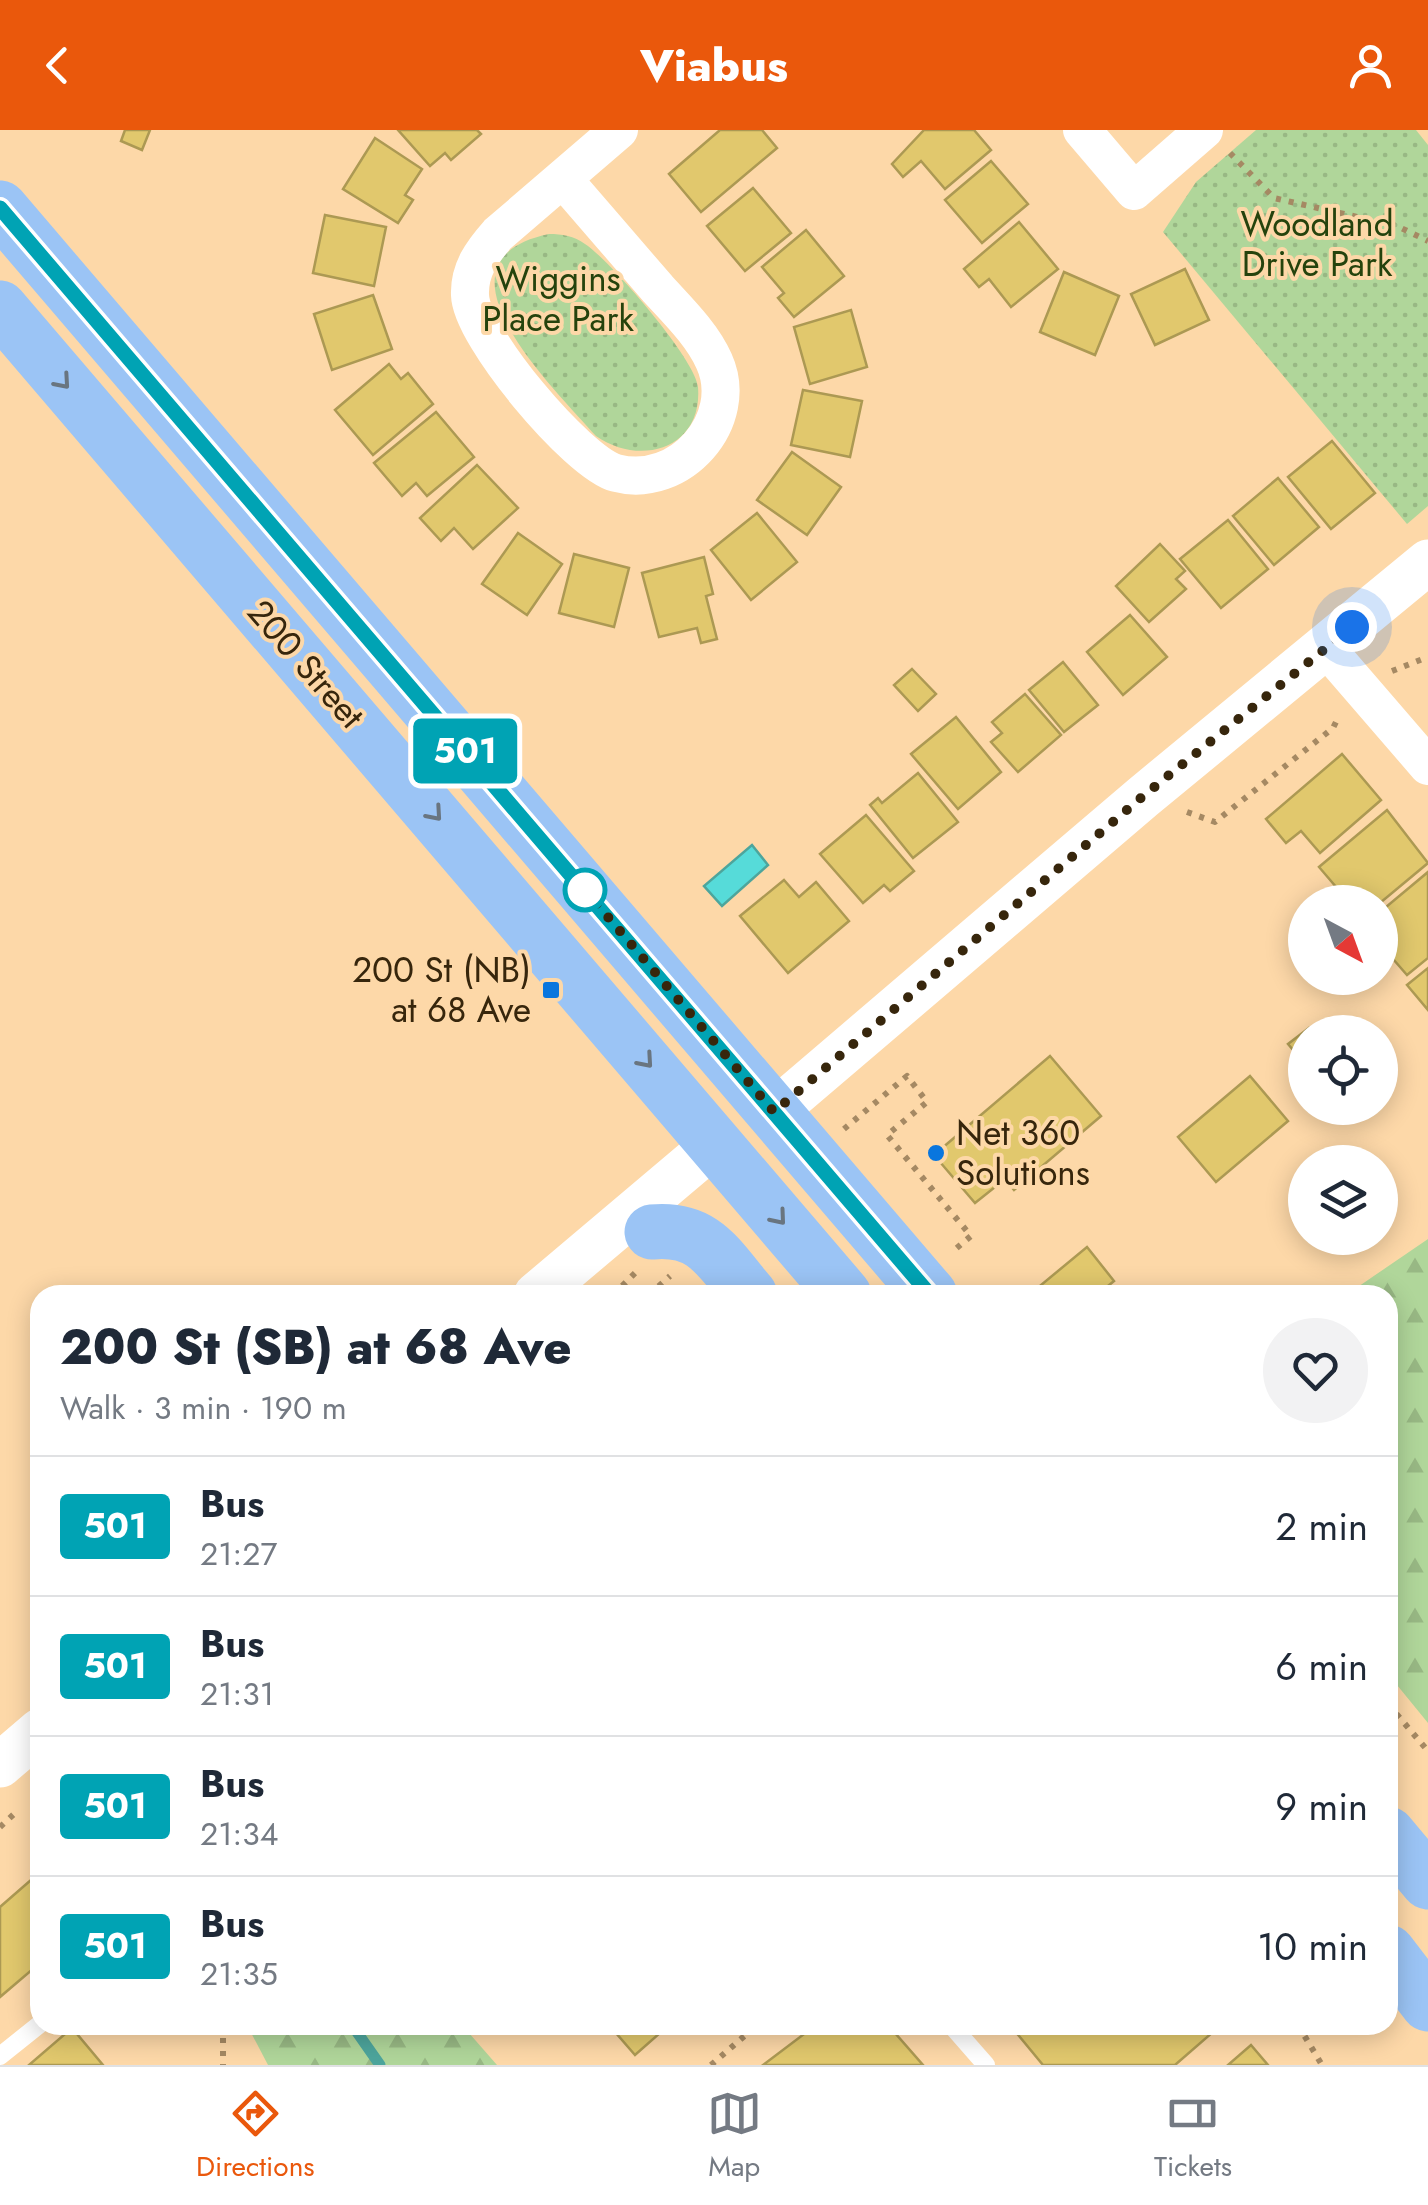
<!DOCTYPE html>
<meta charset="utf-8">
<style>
body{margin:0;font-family:Jost,sans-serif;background:#f2f2f3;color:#1f2937;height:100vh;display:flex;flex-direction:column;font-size:38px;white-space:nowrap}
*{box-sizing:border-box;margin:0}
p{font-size:32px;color:#747a83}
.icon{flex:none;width:55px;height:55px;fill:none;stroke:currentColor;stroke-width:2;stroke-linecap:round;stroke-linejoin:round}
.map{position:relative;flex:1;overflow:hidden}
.panel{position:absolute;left:30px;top:1155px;width:1368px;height:750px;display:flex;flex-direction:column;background:#fff;border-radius:30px;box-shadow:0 5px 25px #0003}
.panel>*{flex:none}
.badge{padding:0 20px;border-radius:8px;font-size:35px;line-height:65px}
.needle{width:65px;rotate:139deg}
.controls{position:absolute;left:1288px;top:755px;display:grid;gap:20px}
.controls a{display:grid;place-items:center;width:110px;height:110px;border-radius:50%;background:#fff;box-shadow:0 5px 25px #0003;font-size:50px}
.you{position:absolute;width:50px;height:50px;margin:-25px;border:8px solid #fff;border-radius:50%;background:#1a73e8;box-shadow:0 0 0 15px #1a73e833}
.map>.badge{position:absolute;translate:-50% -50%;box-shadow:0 0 0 5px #fff}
.round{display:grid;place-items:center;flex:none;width:105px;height:105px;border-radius:52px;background:#f2f2f3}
.overview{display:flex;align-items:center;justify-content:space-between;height:170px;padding:0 30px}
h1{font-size:48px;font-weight:800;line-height:75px}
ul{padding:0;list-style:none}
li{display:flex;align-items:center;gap:30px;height:140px;padding:0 30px;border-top:2px solid #e0e1e3}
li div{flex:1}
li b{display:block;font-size:38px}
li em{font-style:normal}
li .badge{min-width:110px;font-weight:700;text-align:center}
header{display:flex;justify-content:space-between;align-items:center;height:130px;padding:0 30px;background:#ea580c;color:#fff;font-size:45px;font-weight:800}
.tab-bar{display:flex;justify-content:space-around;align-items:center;height:140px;border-top:2px solid #e0e1e3;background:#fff;font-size:28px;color:#747a83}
.tab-bar a{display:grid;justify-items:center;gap:5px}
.tab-bar .on{color:#ea580c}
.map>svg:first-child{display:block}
.forest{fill:url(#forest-firs)}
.park{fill:url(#park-dots)}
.water{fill:#56dbd9;stroke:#4da59c;stroke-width:2.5}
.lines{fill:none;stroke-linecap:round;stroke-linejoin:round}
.stream{stroke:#4da59c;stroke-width:11}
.building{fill:#e1c86d;stroke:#ac9953;stroke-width:2.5}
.path{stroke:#a58963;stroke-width:6;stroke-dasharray:5 8;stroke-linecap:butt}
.service{stroke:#fff;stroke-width:18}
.minor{stroke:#fff;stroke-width:38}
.tertiary{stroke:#fff;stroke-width:45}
.primary{stroke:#9bc4f5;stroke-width:55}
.oneway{stroke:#697580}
.line-casing{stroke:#fff;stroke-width:22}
.line{stroke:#00a3b4;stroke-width:15}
.walk{stroke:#37260c;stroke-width:10;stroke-dasharray:0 18}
.stop-dot{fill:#fff;stroke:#00a3b4;stroke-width:5}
.poi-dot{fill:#0976de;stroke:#fdd8a8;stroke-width:4}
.labels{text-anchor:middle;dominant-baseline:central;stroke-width:8;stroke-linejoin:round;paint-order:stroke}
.park-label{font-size:35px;fill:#25430d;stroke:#fdd8a8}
.street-label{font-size:35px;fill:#37260c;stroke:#fdd8a8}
.poi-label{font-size:35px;fill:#37260c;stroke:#fdd8a8;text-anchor:end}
</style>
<header><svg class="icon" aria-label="back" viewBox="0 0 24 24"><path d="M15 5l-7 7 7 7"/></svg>Viabus<svg class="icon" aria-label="person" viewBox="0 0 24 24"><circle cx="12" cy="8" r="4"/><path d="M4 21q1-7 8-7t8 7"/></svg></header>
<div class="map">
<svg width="1428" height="1935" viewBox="0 0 1428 1935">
<defs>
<pattern id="forest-firs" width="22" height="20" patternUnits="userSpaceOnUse" patternTransform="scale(2.5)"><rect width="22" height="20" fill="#b0d69a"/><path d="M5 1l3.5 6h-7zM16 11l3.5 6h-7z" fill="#98b884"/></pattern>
<pattern id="park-dots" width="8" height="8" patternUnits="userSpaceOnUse" patternTransform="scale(2.5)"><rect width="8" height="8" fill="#b0d69a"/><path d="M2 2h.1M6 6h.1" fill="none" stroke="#98b884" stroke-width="1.8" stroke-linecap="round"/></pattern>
</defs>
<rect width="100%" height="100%" fill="#fdd8a8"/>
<!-- forest -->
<g class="forest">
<polygon points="1428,1109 1428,1593 1388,1544 1388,1165 1346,1165"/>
<polygon points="247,1895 462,1895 497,1935 268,1935"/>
</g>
<!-- park -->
<g class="park">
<polygon points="1256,0 1416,0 1428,15 1428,376 1407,394 1163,102 1196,52"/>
<path d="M 549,104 C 562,104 574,106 585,114 C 610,130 696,230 698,257 C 703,319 640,337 596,306 C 558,262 419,131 549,104 Z"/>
</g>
<!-- water -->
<polygon class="water" points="752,715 768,735 722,776 704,756"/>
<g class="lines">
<!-- stream -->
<polyline class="stream" points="352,1895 380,1935"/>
</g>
<!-- building -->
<g class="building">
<polygon points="125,0 150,0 142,20 121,11"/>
<polygon points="398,0 477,0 481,4 451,30 445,23 430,36"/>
<polygon points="720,0 762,0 777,18 701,82 669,44"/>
<polygon points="924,0 974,0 991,20 945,59 921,31 903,47 892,34"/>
<polygon points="375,8 422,39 405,65 413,70 398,93 343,59"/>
<polygon points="991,31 1028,74 982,113 945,70"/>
<polygon points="753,58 791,103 745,141 707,96"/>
<polygon points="325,85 386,97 374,156 313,143"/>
<polygon points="1019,92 1058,139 1011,177 989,149 979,157 964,139"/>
<polygon points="806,100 844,146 794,187 778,168 784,163 762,137"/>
<polygon points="1185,139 1209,190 1155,215 1131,164"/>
<polygon points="1064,142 1119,166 1095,225 1040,202"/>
<polygon points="373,165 392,219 332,240 314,184"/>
<polygon points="851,180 867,237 810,254 794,197"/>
<polygon points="389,234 401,249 408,243 433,274 373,325 335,280"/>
<polygon points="803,260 862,271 850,327 791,315"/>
<polygon points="436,282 474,327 427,366 416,353 402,366 374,333"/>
<polygon points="1332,311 1375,363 1331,399 1288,347"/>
<polygon points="792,322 841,357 807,405 757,370"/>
<polygon points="477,335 518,378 473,419 454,398 441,411 420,388"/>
<polygon points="1278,348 1319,397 1274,435 1233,386"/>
<polygon points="757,383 797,432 751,470 711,420"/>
<polygon points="1228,390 1268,439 1221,478 1180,429"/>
<polygon points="518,403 562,434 527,485 482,454"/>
<polygon points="1160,414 1185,441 1176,449 1186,459 1149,492 1116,456"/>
<polygon points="574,424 629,438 614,497 559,483"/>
<polygon points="704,427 713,464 706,466 717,509 701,513 697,498 659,507 642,443"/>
<polygon points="1130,485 1167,527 1123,565 1087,522"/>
<polygon points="1063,532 1098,575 1064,602 1029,560"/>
<polygon points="912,539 936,564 918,581 894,555"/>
<polygon points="1025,564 1061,605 1018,642 991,612 1002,603 992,592"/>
<polygon points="956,587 1001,642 958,679 911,624"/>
<polygon points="1342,624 1381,670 1320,723 1301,701 1286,713 1266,689"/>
<polygon points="918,643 958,692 913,728 870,675 878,668 882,673"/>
<polygon points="1387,680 1428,733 1380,773 1349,772 1319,737"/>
<polygon points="866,685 914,741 890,761 884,755 863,773 820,724"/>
<polygon points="1428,742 1428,828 1407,845 1380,814 1391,805 1380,792 1380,782"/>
<polygon points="784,750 799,767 816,752 849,791 788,843 740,786"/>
<polygon points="1428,838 1428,880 1407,855"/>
<polygon points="1309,898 1313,902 1305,902 1305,934 1288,914"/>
<polygon points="1050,926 1101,986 1014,1060 1005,1049 975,1073 934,1025"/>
<polygon points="1250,946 1288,991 1216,1052 1178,1007"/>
<polygon points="1087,1117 1114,1151 1097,1165 1029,1165"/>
<polygon points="39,1743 40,1833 0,1867 0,1777"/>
<polygon points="609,1895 669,1895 635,1925"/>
<polygon points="816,1895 888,1895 923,1935 763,1935"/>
<polygon points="1010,1895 1221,1895 1175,1935 1043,1935"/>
<polygon points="72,1898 103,1935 29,1935"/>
<polygon points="1251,1915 1268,1935 1228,1935"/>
</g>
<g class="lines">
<!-- path -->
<g class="path">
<polyline points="1230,23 1274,68 1397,96 1428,111"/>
<polyline points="1392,541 1428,527"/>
<polyline points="1187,682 1215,692 1333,598 1338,588"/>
<polyline points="844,999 907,946 927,972 887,1005 971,1106 952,1122"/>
<polyline points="613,1165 635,1143"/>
<polyline points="649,1165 670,1146"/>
<polyline points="1388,1574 1428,1621"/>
<polyline points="0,1697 14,1684"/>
<polyline points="223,1895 223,1935"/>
<polyline points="1298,1895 1322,1935"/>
<polyline points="711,1935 757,1895"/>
</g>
<!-- service -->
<g class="service">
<polyline points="951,1895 986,1935"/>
<polyline points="0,1926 40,1894"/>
</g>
<!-- minor -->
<g class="minor">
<polyline points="1082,0 1134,61 1204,0"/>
<path d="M 563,49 C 595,86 626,122 658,159 C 678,181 702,204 714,231 C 741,290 680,360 616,343 C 577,332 471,206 470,165 C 469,140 482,122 498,104 L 619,0"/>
<polyline points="1327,519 1428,636"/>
</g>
<!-- tertiary -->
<g class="tertiary">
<polyline points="774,982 1143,667 1428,432"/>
<polyline points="536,1165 716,1013"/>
<polyline points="0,1635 40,1601"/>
</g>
<!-- primary -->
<g class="primary">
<polyline points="0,78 930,1165"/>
<polyline points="0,178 844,1165"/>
<path d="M 652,1102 C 705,1097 719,1129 750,1165"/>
<polyline points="1388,1704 1428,1752"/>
<polyline points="1388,1822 1428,1874"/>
</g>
</g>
<!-- one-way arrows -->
<defs><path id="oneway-chevron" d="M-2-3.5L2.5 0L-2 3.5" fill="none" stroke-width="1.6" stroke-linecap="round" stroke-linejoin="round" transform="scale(2.5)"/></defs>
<g class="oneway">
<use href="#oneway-chevron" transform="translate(63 252) rotate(49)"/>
<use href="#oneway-chevron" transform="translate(435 684) rotate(49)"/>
<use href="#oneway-chevron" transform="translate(646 931) rotate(49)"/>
<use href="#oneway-chevron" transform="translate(779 1088) rotate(50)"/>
</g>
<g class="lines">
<defs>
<polyline id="line" points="0,78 930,1165"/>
</defs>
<!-- line casing -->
<use href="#line" class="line-casing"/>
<!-- line -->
<use href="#line" class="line"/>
<!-- walk -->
<polyline class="walk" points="585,760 774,982 1142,667 1352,497"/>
</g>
<!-- markers -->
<circle class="stop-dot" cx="585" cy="760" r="20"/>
<g class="poi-dot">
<rect x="541" y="850" width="20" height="20" rx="5"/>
<circle cx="936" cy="1023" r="10"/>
</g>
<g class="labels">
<!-- park labels -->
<g class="park-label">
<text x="1317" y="94">Woodland<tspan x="1317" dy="40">Drive Park</tspan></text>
<text x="558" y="149">Wiggins<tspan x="558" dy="40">Place Park</tspan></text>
</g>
<!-- street labels -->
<g class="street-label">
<text transform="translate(306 534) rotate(49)">200 Street</text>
</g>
<!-- poi labels -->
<g class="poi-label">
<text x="531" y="840">200 St (NB)<tspan x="531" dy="40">at 68 Ave</tspan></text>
<text x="956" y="1003" text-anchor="start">Net 360<tspan x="956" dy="40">Solutions</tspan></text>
</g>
</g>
</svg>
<div class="controls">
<a><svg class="needle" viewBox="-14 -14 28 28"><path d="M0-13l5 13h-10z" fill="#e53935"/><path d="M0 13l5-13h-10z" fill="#747a83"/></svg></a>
<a><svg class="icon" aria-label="locate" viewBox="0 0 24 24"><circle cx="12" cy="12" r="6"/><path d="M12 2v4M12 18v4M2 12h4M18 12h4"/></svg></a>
<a><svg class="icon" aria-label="layers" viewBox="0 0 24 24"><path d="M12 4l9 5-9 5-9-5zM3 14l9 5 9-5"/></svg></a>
</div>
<div class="you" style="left:1352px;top:497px"></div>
<b class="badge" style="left:465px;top:621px;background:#00a3b4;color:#fff">501</b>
<section class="panel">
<div class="overview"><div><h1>200 St (SB) at 68 Ave</h1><p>Walk · 3 min · 190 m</p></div><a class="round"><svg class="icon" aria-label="heart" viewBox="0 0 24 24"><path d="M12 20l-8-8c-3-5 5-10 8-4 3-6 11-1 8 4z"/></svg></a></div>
<ul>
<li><span class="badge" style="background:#00a3b4;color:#fff">501</span><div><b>Bus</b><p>21:27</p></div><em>2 min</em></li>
<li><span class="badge" style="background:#00a3b4;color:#fff">501</span><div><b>Bus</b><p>21:31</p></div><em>6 min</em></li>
<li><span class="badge" style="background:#00a3b4;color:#fff">501</span><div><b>Bus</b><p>21:34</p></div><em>9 min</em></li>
<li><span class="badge" style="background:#00a3b4;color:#fff">501</span><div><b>Bus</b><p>21:35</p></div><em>10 min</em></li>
</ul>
</section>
</div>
<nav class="tab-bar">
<a class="on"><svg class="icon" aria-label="directions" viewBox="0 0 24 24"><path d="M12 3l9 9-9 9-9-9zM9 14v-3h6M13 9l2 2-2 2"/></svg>Directions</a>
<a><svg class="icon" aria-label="map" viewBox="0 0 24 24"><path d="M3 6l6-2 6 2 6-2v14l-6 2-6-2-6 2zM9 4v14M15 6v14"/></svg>Map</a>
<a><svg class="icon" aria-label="tickets" viewBox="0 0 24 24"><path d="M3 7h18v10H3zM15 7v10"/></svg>Tickets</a>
</nav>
